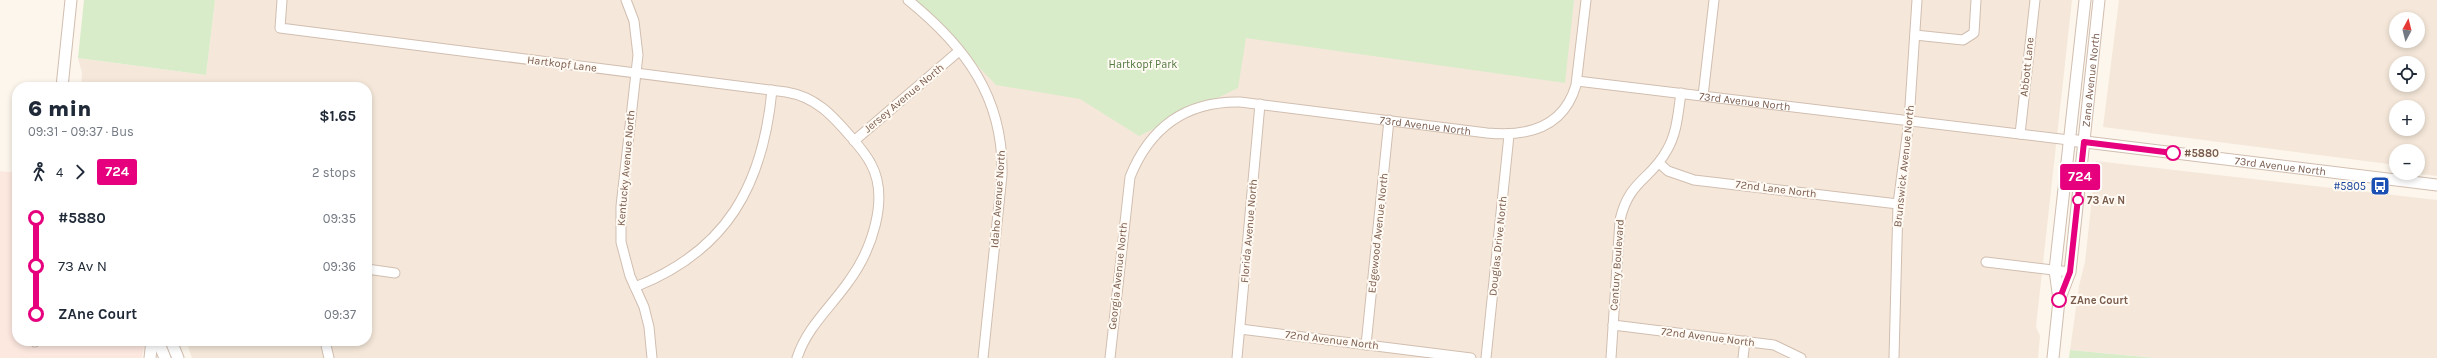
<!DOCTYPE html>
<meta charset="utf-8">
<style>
body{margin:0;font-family:Karla,sans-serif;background:#f6f6f7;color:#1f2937;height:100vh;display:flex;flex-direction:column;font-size:15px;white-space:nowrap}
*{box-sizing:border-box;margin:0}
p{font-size:13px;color:#747a83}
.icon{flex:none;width:22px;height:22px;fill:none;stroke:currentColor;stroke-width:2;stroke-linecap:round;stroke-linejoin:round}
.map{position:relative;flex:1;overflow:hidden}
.details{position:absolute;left:12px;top:82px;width:360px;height:264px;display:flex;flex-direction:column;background:#fff;border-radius:16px;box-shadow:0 2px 6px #0003}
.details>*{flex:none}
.badge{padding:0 8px;border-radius:3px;font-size:14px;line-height:26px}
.needle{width:26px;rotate:7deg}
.tools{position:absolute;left:2389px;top:12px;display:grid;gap:8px}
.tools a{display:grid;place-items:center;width:36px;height:36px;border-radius:50%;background:#fff;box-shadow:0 2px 6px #0003;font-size:20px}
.map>.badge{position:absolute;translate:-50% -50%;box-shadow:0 0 0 2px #fff}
.legs{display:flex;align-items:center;gap:6px;height:44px;padding:0 16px;font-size:13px}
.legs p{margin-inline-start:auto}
.summary{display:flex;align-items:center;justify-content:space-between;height:68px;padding:0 16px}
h1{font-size:22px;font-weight:800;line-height:30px}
ul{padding:0 16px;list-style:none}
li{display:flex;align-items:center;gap:14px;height:48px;font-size:15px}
li i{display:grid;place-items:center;width:6px;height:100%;margin:0 5px;background:currentColor}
li i::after{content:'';width:10px;height:10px;margin:-5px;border:3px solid;border-radius:50%;background:#fff}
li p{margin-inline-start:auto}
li:first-child i{background:linear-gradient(#0000 50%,currentColor 0)}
li:last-child i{background:linear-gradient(currentColor 50%,#0000 0)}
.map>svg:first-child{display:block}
.residential{fill:#f5e8da;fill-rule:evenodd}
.commercial{fill:#fde8e0}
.green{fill:#d8ecc9}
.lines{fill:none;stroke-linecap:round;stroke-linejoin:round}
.minor-casing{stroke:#d1beb0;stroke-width:11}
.tertiary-casing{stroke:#d1beb0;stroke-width:13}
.minor{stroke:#fff;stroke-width:9}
.tertiary{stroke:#fff;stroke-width:11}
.line-1-casing{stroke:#fff;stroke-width:9}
.line-1{stroke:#e6007e;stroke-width:6}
.stop-1-dot{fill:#fff;stroke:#e6007e;stroke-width:2}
.labels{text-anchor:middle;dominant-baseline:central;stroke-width:4;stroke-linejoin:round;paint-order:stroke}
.street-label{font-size:11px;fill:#7a5c4d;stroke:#fffaf3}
.park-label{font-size:11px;fill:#537a41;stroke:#fffaf3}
.stop-label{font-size:11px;font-weight:bold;fill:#7a5c4d;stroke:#fffaf3;text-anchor:start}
.transit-label{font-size:11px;fill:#164399;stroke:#fffaf3;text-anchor:end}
</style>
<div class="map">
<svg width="2437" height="358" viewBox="0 0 2437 358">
<rect width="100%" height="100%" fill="#fdf6ec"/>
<!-- residential -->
<g class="residential">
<polygon points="215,0 2072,0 2036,327 2040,336 2038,358 192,358 186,341 367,341 367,87 81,87 82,73 78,58 206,75"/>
<path d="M 2119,0 L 2437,0 L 2437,176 L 2419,174 L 2418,151 L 2396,151 L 2396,165 L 2103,127 ZM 2396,19 L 2418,19 L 2418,41 L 2396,41 ZM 2396,63 L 2418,63 L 2418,85 L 2396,85 ZM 2396,107 L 2418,107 L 2418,129 L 2396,129 Z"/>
<polygon points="2096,161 2437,200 2437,358 2156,358 2070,350 2079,286 2085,262"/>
</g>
<!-- commercial -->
<polygon class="commercial" points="0,171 17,173 17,341 145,341 142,358 0,358"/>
<!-- green -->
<g class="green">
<polygon points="84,0 215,0 206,75 78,58"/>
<polygon points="915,0 1574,0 1565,83 1246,38 1238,88 1139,136 1080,99 996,85"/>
<polygon points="2070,350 2155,358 2069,358"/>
</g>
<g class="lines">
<defs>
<g id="minor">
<path d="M 282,0 L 280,28 L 786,92 C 816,97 832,115 851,137 C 858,145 866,154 871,164 C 890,199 871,251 849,281 C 831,307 807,327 797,358"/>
<polyline points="626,0 634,21 638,55 621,206 621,242 630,276 644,307 649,327 652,358"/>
<path d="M 908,0 C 966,47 1004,98 1002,175 L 983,358"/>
<polyline points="1915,35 1963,40 1974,33 1976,0"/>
<path id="s1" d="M 1577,81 L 2069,140"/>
<polyline points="1703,96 1714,0"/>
<polyline points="2020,134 2035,0"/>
<polyline points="854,141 959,51"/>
<polyline points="1659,163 1668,171 1694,180 1898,204"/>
<polyline points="1986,262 2070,272"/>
<polyline points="367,269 395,273"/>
<path d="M 635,287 C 727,251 763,185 772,90"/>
<polyline points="1613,325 1774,345 1801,358"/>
<polyline points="1240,329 1471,358"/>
<polyline points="325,341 329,358"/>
<polyline points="35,342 35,341"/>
<polyline points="1366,345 1389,120"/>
<polyline points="1894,357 1898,204 1909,121 1917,0"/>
<path id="s2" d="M 1110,358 L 1130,177 C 1150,127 1186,101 1240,102 L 1487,133 C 1528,137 1564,127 1576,85 L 1586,0"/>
<polyline points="1237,358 1260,104"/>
<polyline points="1486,358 1509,135"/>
<path d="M 1611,358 L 1620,220 C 1629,180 1651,180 1667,150 C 1677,133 1678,113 1681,93"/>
<polyline points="1743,358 1745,341"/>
</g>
<g id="tertiary">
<polyline points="62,87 71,0"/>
<path id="s3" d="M 2069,140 L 2437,185"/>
<path id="s4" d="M 2060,298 L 2070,272 L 2099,0"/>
<polyline points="158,341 165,358"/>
<polyline points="171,341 178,358"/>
<polyline points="150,358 152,341"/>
<polyline points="2053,358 2059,300 2055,270 2085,0"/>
</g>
</defs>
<!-- minor casing -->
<use href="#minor" class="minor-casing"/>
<!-- tertiary casing -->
<use href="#tertiary" class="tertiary-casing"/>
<!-- minor -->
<use href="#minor" class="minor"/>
<!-- tertiary -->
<use href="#tertiary" class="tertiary"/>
</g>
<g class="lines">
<defs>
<polyline id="line-1" points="2059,300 2070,272 2084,142 2173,153"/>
</defs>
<!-- line-1 casing -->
<use href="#line-1" class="line-1-casing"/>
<!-- line-1 -->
<use href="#line-1" class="line-1"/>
</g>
<!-- icons -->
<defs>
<symbol id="bus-square" viewBox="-11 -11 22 22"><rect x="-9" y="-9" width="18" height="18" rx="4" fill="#1a4fb4" stroke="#fffaf3"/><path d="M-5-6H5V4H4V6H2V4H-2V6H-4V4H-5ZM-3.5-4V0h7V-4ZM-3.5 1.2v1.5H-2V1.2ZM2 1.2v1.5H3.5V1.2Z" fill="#fff"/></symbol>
</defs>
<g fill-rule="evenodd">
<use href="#bus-square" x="2369" y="175" width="22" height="22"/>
</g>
<!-- markers -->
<g class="stop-1-dot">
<circle cx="2173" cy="153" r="7"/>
<circle cx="2078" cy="200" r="5"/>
<circle cx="2059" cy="300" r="7"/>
</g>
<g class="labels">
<!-- street labels -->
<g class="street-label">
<text transform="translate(562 64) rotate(7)">Hartkopf Lane</text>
<text transform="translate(2027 67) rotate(-84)">Abbott Lane</text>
<text stroke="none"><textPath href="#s4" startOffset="221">Zane Avenue North</textPath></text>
<text transform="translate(904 98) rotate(-40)">Jersey Avenue North</text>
<text stroke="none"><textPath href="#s1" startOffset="169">73rd Avenue North</textPath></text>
<text stroke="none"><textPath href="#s2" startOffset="512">73rd Avenue North</textPath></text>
<text transform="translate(1904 166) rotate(-84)">Brunswick Avenue North</text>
<text stroke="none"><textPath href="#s3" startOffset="213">73rd Avenue North</textPath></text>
<text transform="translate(626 168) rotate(-85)">Kentucky Avenue North</text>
<text transform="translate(1776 189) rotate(7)">72nd Lane North</text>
<text transform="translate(998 199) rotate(-86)">Idaho Avenue North</text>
<text transform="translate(1249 231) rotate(-85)">Florida Avenue North</text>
<text transform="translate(1378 233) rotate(-84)">Edgewood Avenue North</text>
<text transform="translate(1498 246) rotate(-84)">Douglas Drive North</text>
<text transform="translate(1617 265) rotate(-86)">Century Boulevard</text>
<text transform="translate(1118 276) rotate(-84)">Georgia Avenue North</text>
<text transform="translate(1708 337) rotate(7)">72nd Avenue North</text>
<text transform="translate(1332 340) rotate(7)">72nd Avenue North</text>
</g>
<!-- park labels -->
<g class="park-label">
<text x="1143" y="64">Hartkopf Park</text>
</g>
<!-- stop labels -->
<g class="stop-label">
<text x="2184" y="153">#5880</text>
<text x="2087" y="200">73 Av N</text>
<text x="2070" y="300">ZAne Court</text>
</g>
<!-- transit labels -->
<g class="transit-label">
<text x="2366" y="186">#5805</text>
</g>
</g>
</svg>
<div class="tools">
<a><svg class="needle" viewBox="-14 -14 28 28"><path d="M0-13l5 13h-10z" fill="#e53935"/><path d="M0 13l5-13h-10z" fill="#747a83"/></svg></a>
<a><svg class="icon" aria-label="locate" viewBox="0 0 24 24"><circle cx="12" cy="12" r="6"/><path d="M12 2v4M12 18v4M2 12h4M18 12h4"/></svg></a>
<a>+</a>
<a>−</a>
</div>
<b class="badge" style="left:2080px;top:177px;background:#e6007e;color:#fff">724</b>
<section class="details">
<div class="summary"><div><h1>6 min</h1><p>09:31 – 09:37 · Bus</p></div><b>$1.65</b></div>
<div class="legs"><svg class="icon" aria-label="walk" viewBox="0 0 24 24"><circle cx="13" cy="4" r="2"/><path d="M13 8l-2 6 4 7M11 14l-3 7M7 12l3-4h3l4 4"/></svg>4<svg class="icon" aria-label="forward" viewBox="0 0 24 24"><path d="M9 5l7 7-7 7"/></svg><b class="badge" style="background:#e6007e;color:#fff">724</b><p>2 stops</p></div>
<ul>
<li><i style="color:#e6007e"></i><b>#5880</b><p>09:35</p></li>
<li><i style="color:#e6007e"></i><span>73 Av N</span><p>09:36</p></li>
<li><i style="color:#e6007e"></i><b>ZAne Court</b><p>09:37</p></li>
</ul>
</section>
</div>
